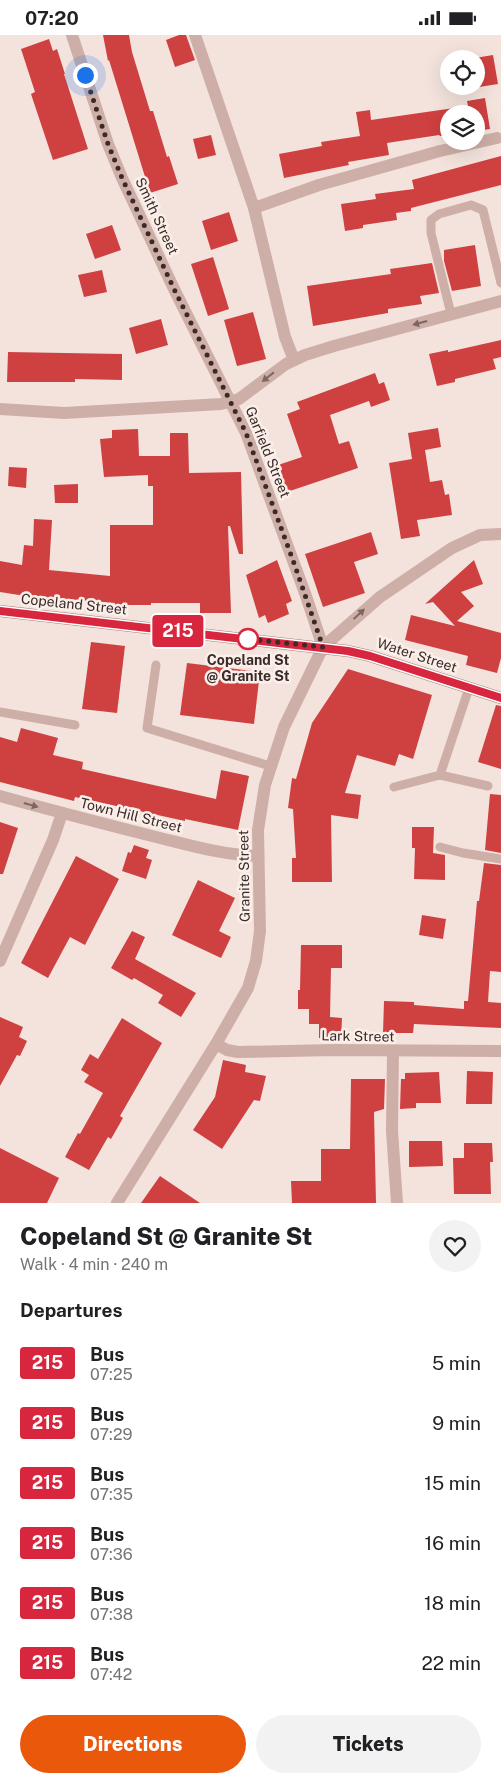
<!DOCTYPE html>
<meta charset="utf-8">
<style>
body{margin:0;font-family:"Public Sans",sans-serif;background:#f2f2f2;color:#202124;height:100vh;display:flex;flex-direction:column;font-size:19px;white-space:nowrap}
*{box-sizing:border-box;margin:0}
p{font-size:16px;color:#757577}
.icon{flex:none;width:28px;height:28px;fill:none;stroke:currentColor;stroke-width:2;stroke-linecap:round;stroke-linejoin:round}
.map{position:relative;height:1168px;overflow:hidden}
.details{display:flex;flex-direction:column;background:#fff;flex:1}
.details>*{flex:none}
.badge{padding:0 10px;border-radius:4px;font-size:18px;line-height:32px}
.controls{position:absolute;left:440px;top:15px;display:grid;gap:10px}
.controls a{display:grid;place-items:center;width:45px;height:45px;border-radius:50%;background:#fff;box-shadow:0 5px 20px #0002;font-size:25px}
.you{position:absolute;width:25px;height:25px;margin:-12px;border:4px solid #fff;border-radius:50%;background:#1a73e8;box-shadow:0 0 0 8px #1a73e833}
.map>.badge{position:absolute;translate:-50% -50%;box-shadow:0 0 0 2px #fff}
h2{padding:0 20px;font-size:19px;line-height:45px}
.round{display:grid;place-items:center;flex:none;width:52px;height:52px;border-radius:26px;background:#f2f2f2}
.head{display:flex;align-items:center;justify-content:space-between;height:85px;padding:0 20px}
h1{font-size:24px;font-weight:800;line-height:38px}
.button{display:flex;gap:10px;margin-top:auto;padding:10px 20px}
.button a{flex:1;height:58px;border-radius:30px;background:#ea580c;color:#fff;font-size:20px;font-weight:800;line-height:58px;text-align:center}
.button a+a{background:#f2f2f2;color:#202124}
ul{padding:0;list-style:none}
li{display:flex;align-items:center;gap:15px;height:60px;padding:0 20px}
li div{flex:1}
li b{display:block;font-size:19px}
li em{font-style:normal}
li .badge{min-width:55px;font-weight:700;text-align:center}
.status{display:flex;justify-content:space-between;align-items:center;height:35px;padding:0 25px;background:#fff;direction:ltr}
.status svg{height:14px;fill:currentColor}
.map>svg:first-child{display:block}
.building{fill:#cf4041}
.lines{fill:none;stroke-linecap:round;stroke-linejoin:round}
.service{stroke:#ceafa7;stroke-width:9}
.minor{stroke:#ceafa7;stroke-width:12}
.secondary{stroke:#a27d78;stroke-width:12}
.oneway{fill:#7d6661}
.line-casing{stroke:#fff;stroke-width:11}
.line{stroke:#d7263d;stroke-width:8}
.walk{stroke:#3a2a28;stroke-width:5;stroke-dasharray:0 9}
.stop-dot{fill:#fff;stroke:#d7263d;stroke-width:2.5}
.labels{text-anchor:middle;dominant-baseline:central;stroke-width:5;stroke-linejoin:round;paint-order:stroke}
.street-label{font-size:14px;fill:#3a2a28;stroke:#fbefea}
.stop-label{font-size:14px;font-weight:bold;fill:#3a2a28;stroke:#fbefea}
</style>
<div class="status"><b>07:20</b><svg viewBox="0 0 49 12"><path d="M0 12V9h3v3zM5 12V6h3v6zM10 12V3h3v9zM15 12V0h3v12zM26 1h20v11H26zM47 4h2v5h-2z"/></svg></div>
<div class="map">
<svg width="501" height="1168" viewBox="0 0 501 1168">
<rect width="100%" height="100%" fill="#f4e3dd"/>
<!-- building -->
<g class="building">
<polygon points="103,0 129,0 132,17 150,76 153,76 167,122 169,121 178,149 150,158 109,25 108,26"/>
<polygon points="179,0 186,0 195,25 175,32 166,5"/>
<polygon points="49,4 53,16 57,14 65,39 64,39 88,114 53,125 31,59 35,57 21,14"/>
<polygon points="493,20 498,49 479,52 475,23"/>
<polygon points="485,63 490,94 476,96 476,79 449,79 449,100 440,101 439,100 387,108 389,120 348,127 349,130 284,143 279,119 322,111 321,107 360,101 356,77 370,75 371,85 468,71 467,66"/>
<polygon points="211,100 216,120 198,124 193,104"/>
<polygon points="501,121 501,150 411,173 411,176 396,178 397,185 363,190 363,193 345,196 341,169 376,164 375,159 414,154 412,145"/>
<polygon points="229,177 238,206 211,215 202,186"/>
<polygon points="112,190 121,215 95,224 86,199"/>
<polygon points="475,210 481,251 452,256 444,226 444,215"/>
<polygon points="213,222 229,274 208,281 191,229"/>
<polygon points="432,228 439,258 420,261 422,269 388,274 388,278 313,291 307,251 391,239 390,234"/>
<polygon points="102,235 107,257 84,262 78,240"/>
<polygon points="253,277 266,324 237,331 224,285"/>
<polygon points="161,284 168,310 136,319 129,293"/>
<polygon points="501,305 501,322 493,324 496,334 455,344 455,347 437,351 429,319 448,315 448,317"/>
<polygon points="8,317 122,319 122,345 75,344 75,347 7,347"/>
<polygon points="375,338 379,349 384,347 390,365 371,372 369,366 330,380 339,409 349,406 358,433 287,457 278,430 302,422 287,379 300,374 297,367"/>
<polygon points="438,393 441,412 425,415 430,447 442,445 445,460 449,459 452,480 417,485 420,501 401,504 389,428 412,424 408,398"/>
<polygon points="138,394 139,421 170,421 170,398 188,398 189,438 241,437 243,519 239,519 230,491 228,491 231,578 200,578 200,568 151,568 151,570 115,570 115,568 19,560 0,557 0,526 22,530 24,510 33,511 34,484 52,485 49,535 110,541 110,490 153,490 153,451 148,451 148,440 104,442 100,404 112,403 112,395"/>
<polygon points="9,432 27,433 26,453 8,451"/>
<polygon points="78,449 78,468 55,468 54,450"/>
<polygon points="371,497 378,519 354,527 365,558 323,572 305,519"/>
<polygon points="277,525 292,566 286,569 289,579 268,588 265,580 259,583 246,540"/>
<polygon points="474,525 483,549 461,557 474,571 457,586 501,598 501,623 497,638 466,630 468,621 405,605 411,580 455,591 433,567 425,569"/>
<polygon points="91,607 125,611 117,678 82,674"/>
<polygon points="187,628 260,637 254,689 180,680"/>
<polygon points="348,634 432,660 413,724 399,719 395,731 357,720 345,758 361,760 358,784 331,780 332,847 292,847 292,823 296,823 293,774 288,773 292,743 296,744 312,688"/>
<polygon points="496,670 501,671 501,734 478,727"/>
<polygon points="21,693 58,703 53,720 83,727 82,734 216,764 221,735 249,741 238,795 185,784 185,786 75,762 74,766 0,747 0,702 17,707"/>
<polygon points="490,759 501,760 501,818 485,815"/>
<polygon points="0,787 18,793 3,839 0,839"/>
<polygon points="412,792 434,792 433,818 445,820 445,845 414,844 415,813 412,813"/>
<polygon points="134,810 149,815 146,823 152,825 146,844 122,836 128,817 131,818"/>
<polygon points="76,821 119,844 85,910 70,902 48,943 21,928"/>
<polygon points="484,828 501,830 501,937 490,936 488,967 501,968 501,993 414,989 413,998 383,998 384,966 414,967 414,970 464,974 464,966 468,966 477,866 479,866"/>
<polygon points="198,845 235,863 219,896 231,902 221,923 172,900"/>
<polygon points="422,880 446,884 443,904 419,900"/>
<polygon points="132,896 145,902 135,924 196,958 181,982 158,968 163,960 134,943 132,945 111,933"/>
<polygon points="301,910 342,910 342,933 331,933 330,982 342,983 341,1004 319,1003 319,989 309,989 309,974 298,974 298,955 300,955"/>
<polygon points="0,982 23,992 19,1002 27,1006 20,1021 17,1020 0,1051"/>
<polygon points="122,983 162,1008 120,1081 123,1083 111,1104 108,1102 89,1135 65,1122 78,1098 80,1099 103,1058 84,1047 89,1040 81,1035 90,1019 98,1024"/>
<polygon points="223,1025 246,1030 245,1037 266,1041 260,1066 254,1065 222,1114 193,1095 215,1062"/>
<polygon points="467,1036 493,1037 492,1069 466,1069"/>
<polygon points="439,1037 441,1068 416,1068 416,1073 400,1074 401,1044 405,1044 405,1038"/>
<polygon points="351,1044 385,1044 384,1074 374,1077 376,1168 292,1168 291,1146 321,1146 321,1114 350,1114"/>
<polygon points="409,1106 442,1106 443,1131 409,1132"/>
<polygon points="464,1108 492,1108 493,1127 490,1127 491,1159 454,1159 453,1123 464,1123"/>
<polygon points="0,1113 59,1143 47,1168 0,1168"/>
<polygon points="160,1141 200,1168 141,1168"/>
</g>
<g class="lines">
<!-- service -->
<g class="service">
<polyline points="451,279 431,198 431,185 439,179 471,170 483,175 501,248"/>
<polyline points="156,630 147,693 270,731"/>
<polyline points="0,677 75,690"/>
<polyline points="440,740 488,751"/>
<polyline points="394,752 440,740 469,653"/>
<polyline points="440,812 463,818 501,824"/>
</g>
<!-- minor -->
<g class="minor">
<polyline points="72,0 108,109 122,143 174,254 246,398 306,561 323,612"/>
<polyline points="195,0 254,173 285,302 294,325"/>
<polyline points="254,173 319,150 440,116 497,103"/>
<polyline points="0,374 64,378 221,369 239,364 286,329 305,320 334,311 501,266"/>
<path d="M 0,761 C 50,775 101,788 152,801 C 186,809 221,820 257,821"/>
<polyline points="0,926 53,805 62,778"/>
<polyline points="216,1009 227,1015 238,1017 334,1015 501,1016"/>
<polyline points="393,1016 392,1096 397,1168"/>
<polyline points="117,1168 216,1009 248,953 256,926 260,896 258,795 265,750 284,692 323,612 380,562 452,513 480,500 501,499"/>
</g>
<!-- secondary -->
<polyline class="secondary" points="0,576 348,616 370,621 501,663"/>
</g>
<!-- one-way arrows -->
<defs><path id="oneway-solid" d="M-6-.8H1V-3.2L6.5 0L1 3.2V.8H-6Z" transform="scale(1.25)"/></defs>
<g class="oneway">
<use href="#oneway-solid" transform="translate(420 288) rotate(165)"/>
<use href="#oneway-solid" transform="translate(268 342) rotate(142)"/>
<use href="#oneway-solid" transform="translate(359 579) rotate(-43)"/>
<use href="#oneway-solid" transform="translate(31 770) rotate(16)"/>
</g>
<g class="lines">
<defs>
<polyline id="line" points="0,576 348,616 370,621 501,663"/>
</defs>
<!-- line casing -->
<use href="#line" class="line-casing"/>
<!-- line -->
<use href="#line" class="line"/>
<!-- walk -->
<polyline class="walk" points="85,40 108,109 122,143 174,254 246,398 294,528 323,612 248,604"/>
</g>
<!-- markers -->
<circle class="stop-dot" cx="248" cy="604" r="10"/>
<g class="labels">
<!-- street labels -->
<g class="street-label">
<text transform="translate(157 181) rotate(65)">Smith Street</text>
<text transform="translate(268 417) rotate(68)">Garfield Street</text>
<text transform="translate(74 569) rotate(6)">Copeland Street</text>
<text transform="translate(417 620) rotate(18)">Water Street</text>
<text transform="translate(131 780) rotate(14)">Town Hill Street</text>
<text transform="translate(244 841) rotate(-91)">Granite Street</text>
<text transform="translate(358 1001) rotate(1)">Lark Street</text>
</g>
<!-- stop labels -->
<g class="stop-label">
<text x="248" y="625">Copeland St<tspan x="248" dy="16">@ Granite St</tspan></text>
</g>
</g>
</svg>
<div class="controls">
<a><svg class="icon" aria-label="locate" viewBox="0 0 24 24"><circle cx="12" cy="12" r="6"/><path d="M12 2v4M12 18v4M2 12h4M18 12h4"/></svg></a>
<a><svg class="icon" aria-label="layers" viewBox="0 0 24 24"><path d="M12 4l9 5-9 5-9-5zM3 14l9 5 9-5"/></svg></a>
</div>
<div class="you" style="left:85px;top:40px"></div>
<b class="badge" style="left:178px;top:596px;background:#d7263d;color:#fff">215</b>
</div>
<section class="details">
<div class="head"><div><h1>Copeland St @ Granite St</h1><p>Walk · 4 min · 240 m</p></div><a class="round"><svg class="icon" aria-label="heart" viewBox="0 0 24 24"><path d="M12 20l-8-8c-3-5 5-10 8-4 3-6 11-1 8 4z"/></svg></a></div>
<h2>Departures</h2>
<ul>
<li><span class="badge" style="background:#d7263d;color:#fff">215</span><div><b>Bus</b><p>07:25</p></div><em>5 min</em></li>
<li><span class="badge" style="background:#d7263d;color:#fff">215</span><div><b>Bus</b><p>07:29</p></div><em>9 min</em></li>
<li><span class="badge" style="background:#d7263d;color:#fff">215</span><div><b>Bus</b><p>07:35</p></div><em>15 min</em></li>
<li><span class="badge" style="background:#d7263d;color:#fff">215</span><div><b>Bus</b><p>07:36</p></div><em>16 min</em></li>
<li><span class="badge" style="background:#d7263d;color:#fff">215</span><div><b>Bus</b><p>07:38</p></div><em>18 min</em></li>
<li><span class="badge" style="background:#d7263d;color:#fff">215</span><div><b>Bus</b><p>07:42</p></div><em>22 min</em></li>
</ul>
<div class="button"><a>Directions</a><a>Tickets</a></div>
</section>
